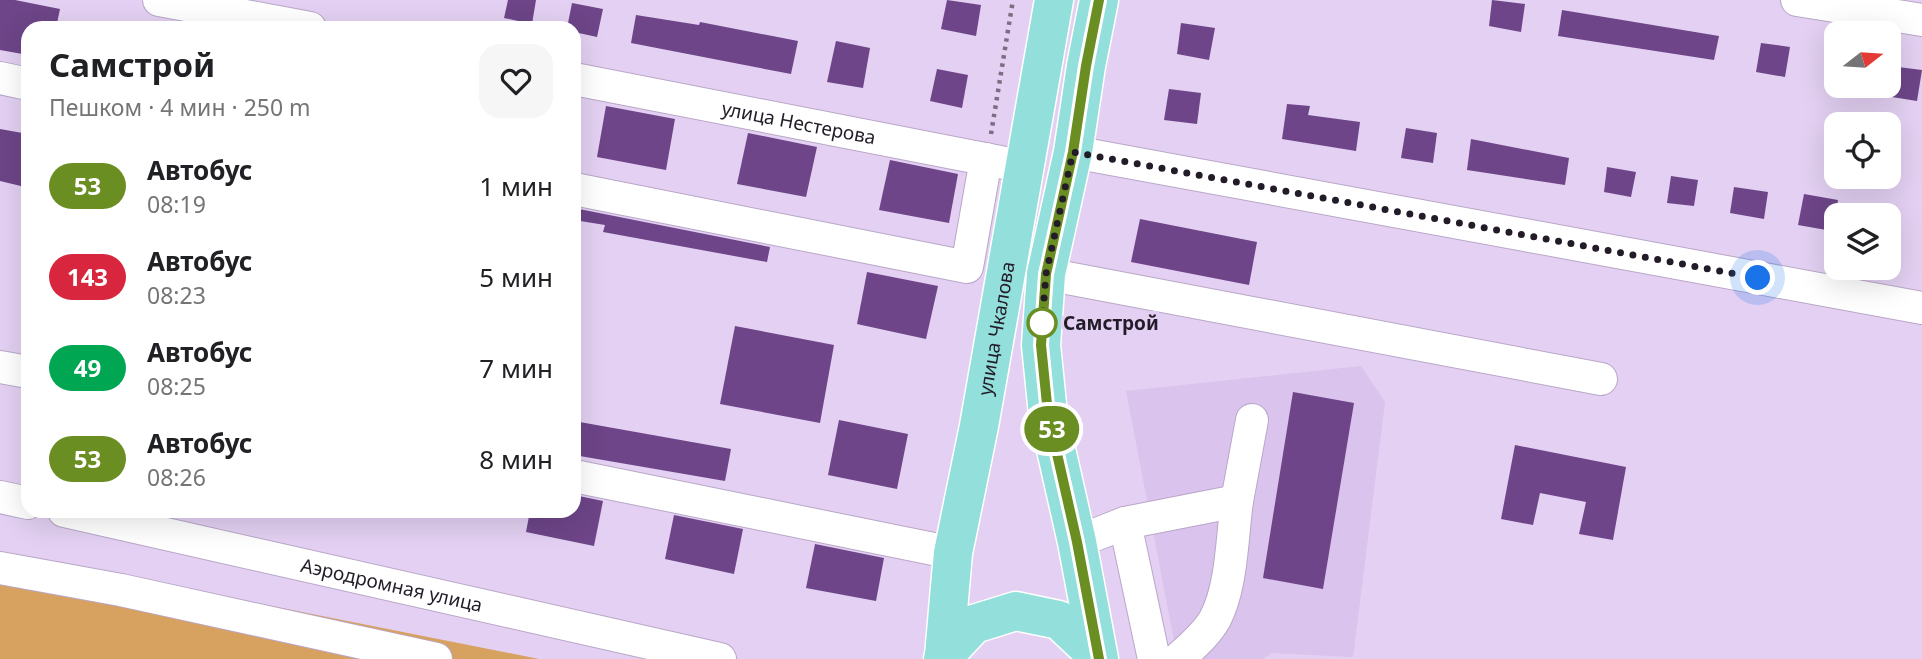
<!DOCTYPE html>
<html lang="ru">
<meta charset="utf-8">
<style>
body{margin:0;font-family:"Noto Sans",sans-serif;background:#f6f6f6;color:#202124;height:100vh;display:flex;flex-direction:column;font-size:26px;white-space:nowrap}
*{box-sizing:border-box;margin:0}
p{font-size:23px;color:#757577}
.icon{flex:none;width:38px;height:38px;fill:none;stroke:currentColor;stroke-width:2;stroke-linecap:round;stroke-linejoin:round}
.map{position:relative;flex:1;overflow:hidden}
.details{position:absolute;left:21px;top:21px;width:560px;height:497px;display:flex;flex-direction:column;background:#fff;border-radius:21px;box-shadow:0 7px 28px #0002}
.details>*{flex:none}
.badge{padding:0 14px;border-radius:23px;font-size:24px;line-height:46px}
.needle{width:46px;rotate:73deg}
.buttons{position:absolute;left:1824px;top:21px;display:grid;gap:14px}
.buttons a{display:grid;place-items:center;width:77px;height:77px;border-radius:14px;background:#fff;box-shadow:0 7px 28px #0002;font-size:35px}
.you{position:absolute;width:35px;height:35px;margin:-18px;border:5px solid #fff;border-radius:50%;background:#1a73e8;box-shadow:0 0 0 10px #1a73e833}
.map>.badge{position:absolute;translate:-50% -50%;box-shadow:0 0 0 4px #fff}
.round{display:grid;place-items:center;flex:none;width:74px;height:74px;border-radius:21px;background:#f6f6f6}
.headline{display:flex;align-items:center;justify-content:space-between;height:119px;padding:0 28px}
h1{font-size:33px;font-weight:700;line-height:52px}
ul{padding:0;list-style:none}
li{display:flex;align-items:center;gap:21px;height:91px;padding:0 28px}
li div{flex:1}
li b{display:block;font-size:26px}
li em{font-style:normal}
li .badge{min-width:77px;font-weight:700;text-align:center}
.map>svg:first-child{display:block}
.built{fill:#dac3ec}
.green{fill:#d7a160}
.building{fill:#6d4588}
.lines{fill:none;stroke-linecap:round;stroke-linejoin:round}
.minor-casing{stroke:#b9a7c8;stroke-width:34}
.major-casing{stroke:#fff;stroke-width:41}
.path{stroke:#7b6e84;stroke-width:4.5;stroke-dasharray:3.5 5;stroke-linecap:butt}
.minor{stroke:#fff;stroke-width:32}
.major{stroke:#92dfdb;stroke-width:38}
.line-casing{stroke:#fff;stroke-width:16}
.line{stroke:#6b8e23;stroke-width:10}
.walk{stroke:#231c28;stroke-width:7;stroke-dasharray:0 12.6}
.stop-dot{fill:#fff;stroke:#6b8e23;stroke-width:3.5}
.labels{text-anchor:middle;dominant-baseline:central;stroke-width:7;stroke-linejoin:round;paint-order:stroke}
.street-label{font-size:19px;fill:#231c28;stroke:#e3d0f2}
.stop-label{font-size:19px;font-weight:bold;fill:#231c28;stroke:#e3d0f2;text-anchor:start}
</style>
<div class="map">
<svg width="1922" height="659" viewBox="0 0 1922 659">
<rect width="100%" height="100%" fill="#e3d0f2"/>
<!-- built -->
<polygon class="built" points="1361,366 1385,402 1353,657 1271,653 1263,659 1196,659 1176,651 1126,391"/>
<!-- green -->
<polygon class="green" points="0,552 539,659 0,659"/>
<!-- building -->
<g class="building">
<polygon points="0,0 15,0 60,9 56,28 28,28 28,55 0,50"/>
<polygon points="508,0 536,0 532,24 504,18"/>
<polygon points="947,0 981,5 976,36 941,29"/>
<polygon points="1492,0 1525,4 1521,32 1489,26"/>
<polygon points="572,3 603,9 597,37 574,32 574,28 567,28"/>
<polygon points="1562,10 1719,36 1714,60 1558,36"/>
<polygon points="636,15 699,25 700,22 798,41 791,74 631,43"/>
<polygon points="1181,23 1215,28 1209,60 1177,54"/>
<polygon points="836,41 870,48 863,88 827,82"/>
<polygon points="1761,43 1790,47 1785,77 1756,72"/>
<polygon points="1898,67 1922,70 1917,101 1892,97"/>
<polygon points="937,69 968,75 962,108 930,101"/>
<polygon points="1169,89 1201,93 1197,124 1164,120"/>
<polygon points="1287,104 1310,106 1308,115 1360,122 1356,151 1282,139"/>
<polygon points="606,106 675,119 666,170 597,157"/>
<polygon points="1406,128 1437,133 1433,163 1401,158"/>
<polygon points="0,129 28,134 28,174 25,187 0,181"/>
<polygon points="748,133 817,147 806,197 737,184"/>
<polygon points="1471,139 1569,158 1565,185 1467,170"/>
<polygon points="890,160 958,174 949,223 879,210"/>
<polygon points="1607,167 1636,172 1631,197 1604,192"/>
<polygon points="1671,176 1698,180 1694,206 1667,203"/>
<polygon points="1734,187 1768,192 1764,219 1730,213"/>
<polygon points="1804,194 1838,200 1832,231 1798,225"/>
<polygon points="574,208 770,247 767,262 603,232 605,225 574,220"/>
<polygon points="1140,219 1257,242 1249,285 1131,262"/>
<polygon points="867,272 938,286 926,339 857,324"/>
<polygon points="735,326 834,345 820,423 720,404"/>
<polygon points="1293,392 1354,403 1323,589 1263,578"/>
<polygon points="839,420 908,434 897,489 828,475"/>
<polygon points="574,421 731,449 725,481 574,455"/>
<polygon points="1515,445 1626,467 1613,540 1579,534 1586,502 1540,493 1533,525 1501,519"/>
<polygon points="574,495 603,501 594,546 526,532 530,511 574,511"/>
<polygon points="674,515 743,529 734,574 665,559"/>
<polygon points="815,544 884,558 876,601 806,588"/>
</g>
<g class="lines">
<defs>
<g id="minor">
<polyline points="159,0 310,28"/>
<polyline points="1797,0 1922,20"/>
<polyline points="0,78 28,84"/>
<path id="s1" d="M 574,79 L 1005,163"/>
<polyline points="1073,152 1922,308"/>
<polyline points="574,189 967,267 986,159"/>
<polyline points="1046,274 1601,379"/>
<polyline points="0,367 28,372"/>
<polyline points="574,476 953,553"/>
<polyline points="0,497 28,503"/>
<polyline points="1237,501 1252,420"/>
<path id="s2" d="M 64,511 L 720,659"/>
<polyline points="1077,542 1125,523"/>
<polyline points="0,568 121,590 436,659"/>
<path d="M 1154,659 L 1125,523 L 1237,501 C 1232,537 1232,587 1215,619 C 1206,635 1191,647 1178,659"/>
</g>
<g id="major">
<path id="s3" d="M 944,656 L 953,553 L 979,426 L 1054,0"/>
<polyline points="943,659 944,656 974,624 1016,611 1059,620 1091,650 1094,659"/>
<polyline points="1099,659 1077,542 1048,414 1041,345 1046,274 1073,152 1086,66 1099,0"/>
</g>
</defs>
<!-- minor casing -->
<use href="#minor" class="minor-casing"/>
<!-- major casing -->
<use href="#major" class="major-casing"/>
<!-- path -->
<polyline class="path" points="991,134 1013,0"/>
<!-- minor -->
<use href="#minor" class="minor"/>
<!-- major -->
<use href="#major" class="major"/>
</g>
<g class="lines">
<defs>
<polyline id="line" points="1099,659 1077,542 1048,414 1041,345 1046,274 1073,152 1086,66 1099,0"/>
</defs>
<!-- line casing -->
<use href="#line" class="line-casing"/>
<!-- line -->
<use href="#line" class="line"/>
<!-- walk -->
<polyline class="walk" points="1042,323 1046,274 1073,152 1758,278"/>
</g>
<!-- markers -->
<circle class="stop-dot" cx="1042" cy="323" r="14"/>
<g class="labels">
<!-- street labels -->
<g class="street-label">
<text stroke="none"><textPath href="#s1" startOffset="229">улица Нестерова</textPath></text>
<text stroke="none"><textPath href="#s3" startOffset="332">улица Чкалова</textPath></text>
<text stroke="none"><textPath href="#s2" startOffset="336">Аэродромная улица</textPath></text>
</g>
<!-- stop labels -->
<g class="stop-label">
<text x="1063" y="323">Самстрой</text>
</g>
</g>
</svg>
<div class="buttons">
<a><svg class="needle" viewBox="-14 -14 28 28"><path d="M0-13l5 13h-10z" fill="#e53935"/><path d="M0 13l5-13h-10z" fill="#757577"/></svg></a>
<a><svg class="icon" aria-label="locate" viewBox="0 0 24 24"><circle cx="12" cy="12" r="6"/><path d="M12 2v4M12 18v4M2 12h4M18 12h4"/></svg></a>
<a><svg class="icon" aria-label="layers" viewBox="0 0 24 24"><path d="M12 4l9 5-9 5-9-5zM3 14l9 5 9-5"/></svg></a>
</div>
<div class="you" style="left:1758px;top:278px"></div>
<b class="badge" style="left:1052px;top:429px;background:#6b8e23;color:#fff">53</b>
<section class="details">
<div class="headline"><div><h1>Самстрой</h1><p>Пешком · 4 мин · 250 m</p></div><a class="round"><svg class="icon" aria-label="heart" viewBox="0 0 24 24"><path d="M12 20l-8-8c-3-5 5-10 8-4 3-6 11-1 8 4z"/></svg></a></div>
<ul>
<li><span class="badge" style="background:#6b8e23;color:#fff">53</span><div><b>Автобус</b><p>08:19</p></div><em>1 мин</em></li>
<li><span class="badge" style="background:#d7263d;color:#fff">143</span><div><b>Автобус</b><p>08:23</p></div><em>5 мин</em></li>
<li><span class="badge" style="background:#00a651;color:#fff">49</span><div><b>Автобус</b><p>08:25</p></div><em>7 мин</em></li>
<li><span class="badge" style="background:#6b8e23;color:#fff">53</span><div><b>Автобус</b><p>08:26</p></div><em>8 мин</em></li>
</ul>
</section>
</div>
